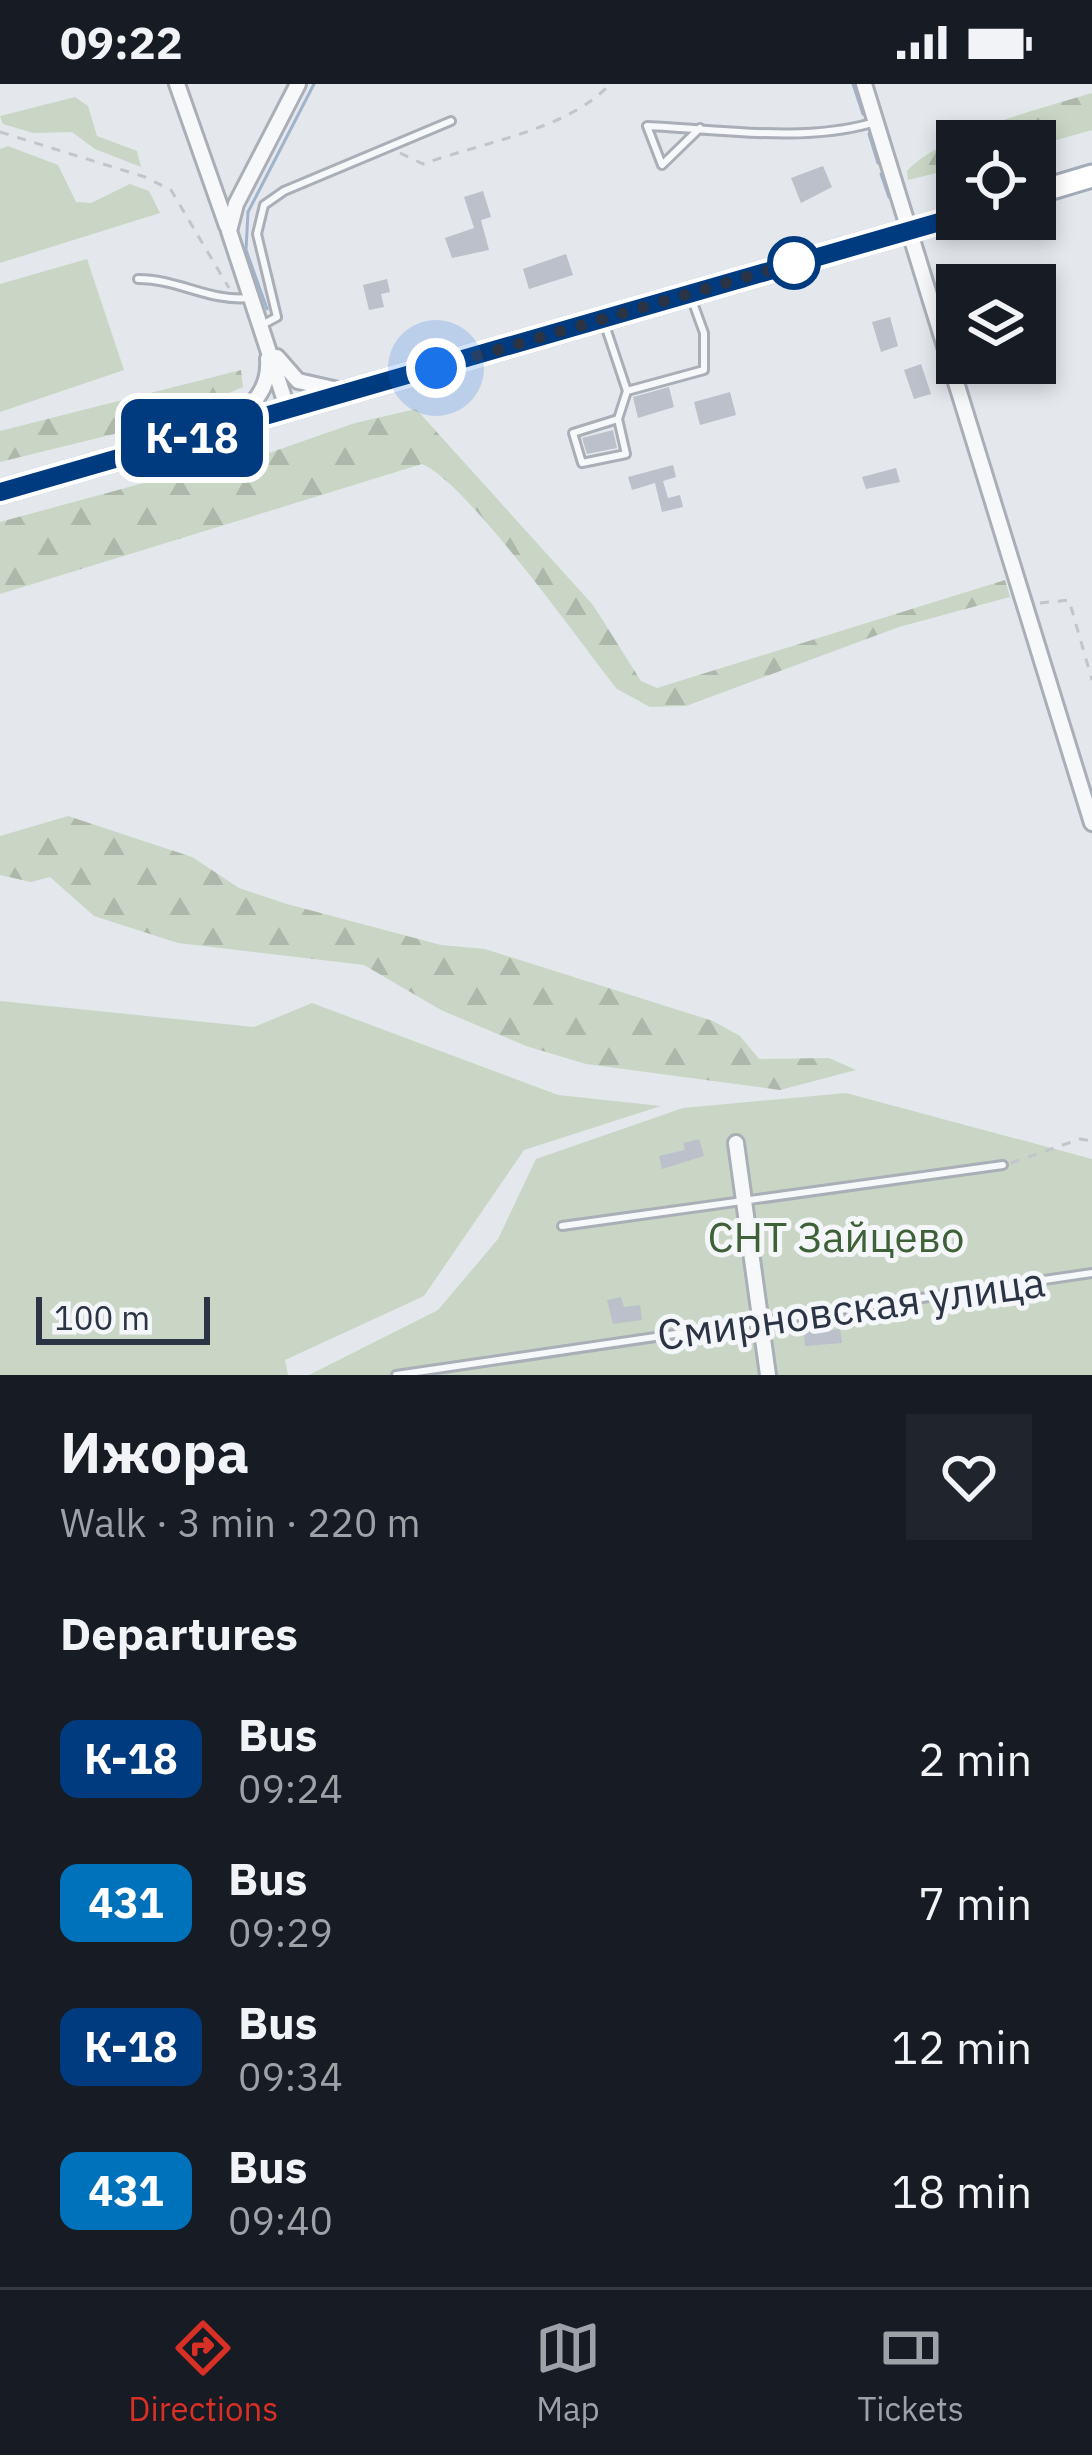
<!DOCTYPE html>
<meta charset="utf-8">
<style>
body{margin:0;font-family:"IBM Plex Sans",sans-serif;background:#20242c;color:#f1f3f6;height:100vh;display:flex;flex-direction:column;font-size:45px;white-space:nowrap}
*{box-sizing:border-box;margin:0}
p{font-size:39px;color:#9ea1a6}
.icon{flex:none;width:66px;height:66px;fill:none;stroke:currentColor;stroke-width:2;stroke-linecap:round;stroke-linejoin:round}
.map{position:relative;height:1291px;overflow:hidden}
.side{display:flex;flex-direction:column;background:#171b24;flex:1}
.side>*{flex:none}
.badge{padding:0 24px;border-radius:18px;font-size:42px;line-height:78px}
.buttons{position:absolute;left:936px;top:36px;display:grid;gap:24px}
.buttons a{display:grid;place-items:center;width:120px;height:120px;border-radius:0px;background:#171b24;box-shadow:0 6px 18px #0003;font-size:60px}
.scale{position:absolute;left:36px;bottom:30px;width:174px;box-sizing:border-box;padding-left:12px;border:6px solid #2b3445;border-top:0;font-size:33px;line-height:42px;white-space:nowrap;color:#2b3445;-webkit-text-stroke:9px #f4f6f9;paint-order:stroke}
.you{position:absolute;width:60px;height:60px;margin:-30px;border:9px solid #fff;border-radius:50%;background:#1a73e8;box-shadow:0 0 0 18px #1a73e833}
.map>.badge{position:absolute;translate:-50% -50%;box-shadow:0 0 0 6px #fff}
h2{padding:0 60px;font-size:45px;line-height:108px}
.round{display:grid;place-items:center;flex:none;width:126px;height:126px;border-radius:0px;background:#20242c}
.head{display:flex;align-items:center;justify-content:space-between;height:204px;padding:0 60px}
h1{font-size:57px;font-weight:800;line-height:90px}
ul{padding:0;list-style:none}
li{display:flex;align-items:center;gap:36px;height:144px;padding:0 60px}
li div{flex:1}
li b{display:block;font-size:45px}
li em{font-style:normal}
li .badge{min-width:132px;font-weight:700;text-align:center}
.status{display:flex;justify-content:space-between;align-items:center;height:84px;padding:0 60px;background:#171b24;direction:ltr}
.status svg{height:33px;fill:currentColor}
.tab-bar{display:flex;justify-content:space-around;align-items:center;height:168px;border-top:3px solid #363941;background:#171b24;font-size:33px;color:#9ea1a6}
.tab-bar a{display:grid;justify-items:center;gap:6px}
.tab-bar .current{color:#d93025}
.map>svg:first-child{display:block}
.green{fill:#c9d6c5}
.forest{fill:url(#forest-firs)}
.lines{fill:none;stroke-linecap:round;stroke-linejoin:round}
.stream{stroke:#9fb4cc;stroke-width:3}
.building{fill:#bbc0ca}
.service-casing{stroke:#a9aeb7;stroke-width:12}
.minor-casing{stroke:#a9aeb7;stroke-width:20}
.primary-casing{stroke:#a3abb8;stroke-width:27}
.path{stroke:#c2c5cb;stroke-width:3;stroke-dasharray:9 9;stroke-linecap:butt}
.service{stroke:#f7f8fa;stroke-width:6}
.minor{stroke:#f7f8fa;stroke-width:14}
.primary{stroke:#fff;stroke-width:21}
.line-casing{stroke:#fff;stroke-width:27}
.line{stroke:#003b80;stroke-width:18}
.walk{stroke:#2b3445;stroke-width:12;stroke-dasharray:0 21.6}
.stop-dot{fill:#fff;stroke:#003b80;stroke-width:6}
.labels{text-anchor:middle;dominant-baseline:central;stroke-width:10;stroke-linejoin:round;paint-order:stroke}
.park-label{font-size:42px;fill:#3f6138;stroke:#f4f6f9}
.street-label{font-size:42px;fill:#2b3445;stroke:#f4f6f9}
</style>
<div class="status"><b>09:22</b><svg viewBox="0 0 49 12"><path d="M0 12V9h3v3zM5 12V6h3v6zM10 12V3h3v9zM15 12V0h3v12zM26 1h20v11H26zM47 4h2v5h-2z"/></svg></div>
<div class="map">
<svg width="1092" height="1291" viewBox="0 0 1092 1291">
<defs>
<pattern id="forest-firs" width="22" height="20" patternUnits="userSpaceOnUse" patternTransform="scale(3)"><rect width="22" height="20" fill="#c9d6c5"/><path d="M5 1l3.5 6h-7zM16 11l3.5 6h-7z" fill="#adb8ab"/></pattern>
</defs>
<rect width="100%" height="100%" fill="#e4e7ec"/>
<!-- green -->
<g class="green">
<polygon points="75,13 88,22 97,52 137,67 141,83 95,65 72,48 33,49 3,40 0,32"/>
<polygon points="8,62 58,81 76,118 91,119 130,100 149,107 160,129 0,179 0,65"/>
<polygon points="87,175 124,286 0,328 0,200"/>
<polygon points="0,917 254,943 312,919 558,1011 661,1022 524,1066 424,1212 285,1276 288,1291 0,1291"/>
<polygon points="846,1009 1092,1075 1092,1291 309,1291 438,1226 498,1155 536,1075 683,1024"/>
</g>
<!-- forest -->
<g class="forest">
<path d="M 1092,9 L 1092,46 L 1035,62 L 1035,57 L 957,57 L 957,84 L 908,96 L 907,87 C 941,50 1042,24 1092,9 Z"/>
<polygon points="241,286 243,303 159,339 0,378 0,347"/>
<path d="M 416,325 L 593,521 L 641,597 L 657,604 L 1005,496 L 1010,513 L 899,543 L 686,622 L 650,623 L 617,605 C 580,559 467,398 422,380 L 0,510 L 0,438 L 199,384 L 235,381 L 355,339 Z"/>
<polygon points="68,732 192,773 239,804 287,820 441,861 485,865 713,937 740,952 759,975 829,974 856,986 780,1006 586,980 526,962 441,926 364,881 178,859 94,832 50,793 31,798 0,791 0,752"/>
</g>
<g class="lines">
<!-- stream -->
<g class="stream">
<polyline points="853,0 863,30"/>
<polyline points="869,50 878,79"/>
<polyline points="881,90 889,113"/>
<polyline points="267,225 246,166 248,128 314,0"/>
</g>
</g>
<!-- building -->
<g class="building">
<polygon points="823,82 832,103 801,119 791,94"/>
<polygon points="483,107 491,133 481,136 489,166 452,174 445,154 474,144 464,113"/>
<polygon points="566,170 573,191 529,205 523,185"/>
<polygon points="387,195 390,208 381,210 384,223 369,226 363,201"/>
<polygon points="890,233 898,262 881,268 872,238"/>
<polygon points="921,280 931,310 914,315 904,286"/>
<polygon points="669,303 674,323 638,334 633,313"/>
<polygon points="730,308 736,331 700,341 694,318"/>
<polygon points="613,346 617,364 587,370 582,354"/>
<polygon points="673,381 676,393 663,397 668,414 680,411 683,423 662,428 655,399 632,406 628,393"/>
<polygon points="896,384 900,398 866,405 862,393"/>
<polygon points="699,1055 704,1072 662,1085 659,1072 685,1066 683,1059"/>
<polygon points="621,1213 624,1223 640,1221 642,1236 613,1240 607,1216"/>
<polygon points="840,1245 842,1259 805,1262 804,1249"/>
</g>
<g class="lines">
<defs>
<g id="service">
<path d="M 700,44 L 662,81 L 647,42 C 720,45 802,59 872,39"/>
<path d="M 138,195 C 179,195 209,218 250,214"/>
<polyline points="604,238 627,307"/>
<polyline points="262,241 277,233 257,150 264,121 284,107 451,37"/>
<polyline points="618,335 626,370 582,379 573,349 618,335 627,307 704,286 704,249 692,216"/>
<polyline points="562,1142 1003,1081"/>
<polyline points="396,1291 1092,1189"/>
</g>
<g id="minor">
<polyline points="177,0 227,142"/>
<polyline points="864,0 1092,739"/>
<polyline points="277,273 298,297 338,306"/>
<polyline points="288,326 229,147 236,120 298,0"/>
<path d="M 227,336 C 253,325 270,304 268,275"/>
<polyline points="736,1059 768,1291"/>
</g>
<g id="primary">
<polyline points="1035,109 1092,92"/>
<polyline points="0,408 957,133"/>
</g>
</defs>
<!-- service casing -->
<use href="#service" class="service-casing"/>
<!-- minor casing -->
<use href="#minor" class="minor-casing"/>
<!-- primary casing -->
<use href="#primary" class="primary-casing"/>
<!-- path -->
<g class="path">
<polyline points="0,48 145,93 171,106 229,204"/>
<path d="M 400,69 L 423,80 C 483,58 568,46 610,0"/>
<polyline points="1040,519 1069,516 1092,596"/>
<polyline points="1011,1079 1080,1055 1092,1057"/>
</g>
<!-- service -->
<use href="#service" class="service"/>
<!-- minor -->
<use href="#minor" class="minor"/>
<!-- primary -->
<use href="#primary" class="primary"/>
</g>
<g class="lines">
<defs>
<polyline id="line" points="0,408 957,133"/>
</defs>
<!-- line casing -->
<use href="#line" class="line-casing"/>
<!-- line -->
<use href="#line" class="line"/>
<!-- walk -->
<polyline class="walk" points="436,284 794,179"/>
</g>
<!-- markers -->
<circle class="stop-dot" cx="794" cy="179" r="24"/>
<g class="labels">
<!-- park labels -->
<g class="park-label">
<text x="836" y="1152">СНТ Зайцево</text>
</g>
<!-- street labels -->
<g class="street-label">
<text transform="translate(851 1224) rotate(-8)">Смирновская улица</text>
</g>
</g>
</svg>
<div class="buttons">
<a><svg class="icon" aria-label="locate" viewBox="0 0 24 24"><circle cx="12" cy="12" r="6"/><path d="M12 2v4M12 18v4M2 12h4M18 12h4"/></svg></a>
<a><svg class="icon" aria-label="layers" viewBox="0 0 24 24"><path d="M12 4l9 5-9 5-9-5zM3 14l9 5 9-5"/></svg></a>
</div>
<div class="scale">100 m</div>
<div class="you" style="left:436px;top:284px"></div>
<b class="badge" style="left:192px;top:354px;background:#003b80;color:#fff">К-18</b>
</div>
<section class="side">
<div class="head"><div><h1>Ижора</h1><p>Walk · 3 min · 220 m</p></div><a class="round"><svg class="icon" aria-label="heart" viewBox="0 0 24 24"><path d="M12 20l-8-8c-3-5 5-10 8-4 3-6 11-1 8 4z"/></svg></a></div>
<h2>Departures</h2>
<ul>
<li><span class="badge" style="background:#003b80;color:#fff">К-18</span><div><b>Bus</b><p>09:24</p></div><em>2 min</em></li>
<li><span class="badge" style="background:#0072bc;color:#fff">431</span><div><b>Bus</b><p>09:29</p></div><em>7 min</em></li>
<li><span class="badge" style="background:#003b80;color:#fff">К-18</span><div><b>Bus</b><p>09:34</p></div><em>12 min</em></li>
<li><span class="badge" style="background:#0072bc;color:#fff">431</span><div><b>Bus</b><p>09:40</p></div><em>18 min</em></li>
</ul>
</section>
<nav class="tab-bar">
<a class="current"><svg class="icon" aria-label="directions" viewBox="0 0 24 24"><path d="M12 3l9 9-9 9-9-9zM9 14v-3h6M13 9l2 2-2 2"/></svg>Directions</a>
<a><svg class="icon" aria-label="map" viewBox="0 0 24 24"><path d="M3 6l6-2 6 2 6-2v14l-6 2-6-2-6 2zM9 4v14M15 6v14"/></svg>Map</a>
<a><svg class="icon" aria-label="tickets" viewBox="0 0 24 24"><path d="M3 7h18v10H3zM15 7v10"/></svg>Tickets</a>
</nav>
